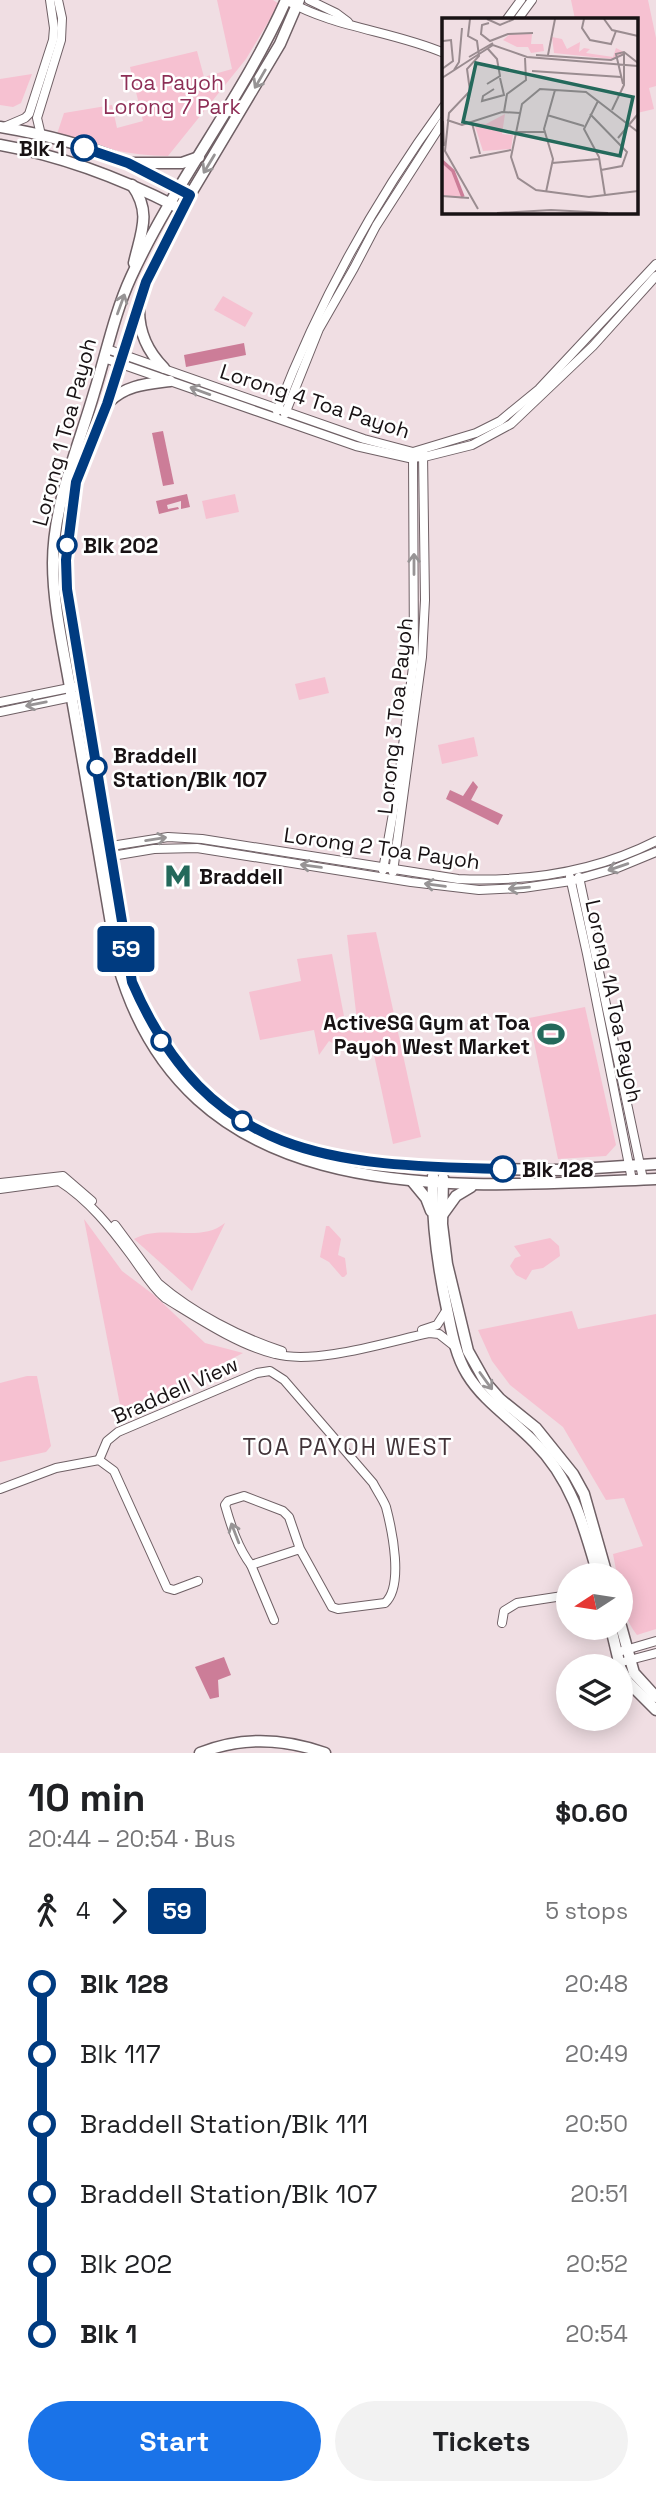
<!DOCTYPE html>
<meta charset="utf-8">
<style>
body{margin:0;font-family:"Space Grotesk",sans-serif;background:#f2f2f2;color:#202124;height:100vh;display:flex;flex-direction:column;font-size:26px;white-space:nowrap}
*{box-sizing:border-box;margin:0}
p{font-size:23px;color:#757577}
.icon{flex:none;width:38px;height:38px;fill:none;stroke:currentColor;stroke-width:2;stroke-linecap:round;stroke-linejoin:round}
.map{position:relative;height:1753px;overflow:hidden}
.sheet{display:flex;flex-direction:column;background:#fff;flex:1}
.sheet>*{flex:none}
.badge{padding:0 14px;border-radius:5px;font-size:24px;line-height:46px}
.needle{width:46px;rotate:258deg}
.buttons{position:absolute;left:556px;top:1563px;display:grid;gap:14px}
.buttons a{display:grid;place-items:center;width:77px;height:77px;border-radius:50%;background:#fff;box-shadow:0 4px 18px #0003;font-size:35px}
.map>.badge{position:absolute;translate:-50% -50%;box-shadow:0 0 0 4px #fff}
.legs{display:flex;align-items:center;gap:10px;height:77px;padding:0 28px;font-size:23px}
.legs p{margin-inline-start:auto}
.head{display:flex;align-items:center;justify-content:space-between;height:119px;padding:0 28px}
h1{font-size:38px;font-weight:700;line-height:52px}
.action{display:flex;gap:14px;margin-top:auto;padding:14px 28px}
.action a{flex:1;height:80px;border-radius:42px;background:#1a73e8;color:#fff;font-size:28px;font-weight:700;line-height:80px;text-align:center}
.action a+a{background:#f2f2f2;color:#202124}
ul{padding:0 28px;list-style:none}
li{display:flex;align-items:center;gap:24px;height:70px;font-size:26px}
li i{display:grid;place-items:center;width:10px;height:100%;margin:0 9px;background:currentColor}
li i::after{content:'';width:18px;height:18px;margin:-9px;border:5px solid;border-radius:50%;background:#fff}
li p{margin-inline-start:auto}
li:first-child i{background:linear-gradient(#0000 50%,currentColor 0)}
li:last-child i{background:linear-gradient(currentColor 50%,#0000 0)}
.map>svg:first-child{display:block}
.green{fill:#f6c1d1}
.water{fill:#cc7d98}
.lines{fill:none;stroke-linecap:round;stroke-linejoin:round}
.minor-casing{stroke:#6f6065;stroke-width:10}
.major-casing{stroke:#6f6065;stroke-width:13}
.minor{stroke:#fff;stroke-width:8}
.major{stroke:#fff;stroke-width:10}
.oneway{stroke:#979495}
.line-1-casing{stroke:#fff;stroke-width:16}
.line-1{stroke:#003b80;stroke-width:10}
.stop-1-dot{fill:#fff;stroke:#003b80;stroke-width:3.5}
.labels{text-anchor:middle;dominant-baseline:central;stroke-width:5;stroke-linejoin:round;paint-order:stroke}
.park-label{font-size:21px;fill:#8d2e56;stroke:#fff}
.stop-label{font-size:21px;font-weight:bold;fill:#181214;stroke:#fff;text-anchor:start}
.street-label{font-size:21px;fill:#181214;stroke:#fff}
.poi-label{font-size:21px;font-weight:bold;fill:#181214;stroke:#fff;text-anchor:start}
.neighbourhood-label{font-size:23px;letter-spacing:2px;fill:#413338;stroke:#fff}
.inset-river{fill:none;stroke:#cc7d98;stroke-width:3.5}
.inset-road{fill:none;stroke:#9a8c90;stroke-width:2}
.view{fill:#24695b;fill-opacity:0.15;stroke:#24695b;stroke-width:3.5}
.inset-edge{fill:none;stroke:#181214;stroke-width:3.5}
</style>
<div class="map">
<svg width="656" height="1753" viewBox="0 0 656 1753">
<rect width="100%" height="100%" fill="#f0dee3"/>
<!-- green -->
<g class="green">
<path d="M 217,0 L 273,0 L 279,4 L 246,59 L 168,156 C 129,156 94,146 57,134 L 64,113 L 112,105 L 117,128 L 143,121 L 130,67 L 197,51 L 204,77 L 232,69 Z"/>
<polygon points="571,0 648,0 656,38 656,86 649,88 654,109 637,113 637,19 575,19"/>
<polygon points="32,74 21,103 13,107 0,105 0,79"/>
<polygon points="223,296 253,313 245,327 214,310"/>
<polygon points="235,494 239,512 206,519 202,501"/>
<polygon points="325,677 329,693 299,700 295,684"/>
<polygon points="474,737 478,756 442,764 438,745"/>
<polygon points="376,932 421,1137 393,1144 373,1050 352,1055 329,1041 319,1055 314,1030 260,1040 249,992 301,981 297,959 332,954 344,1016 340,1019 340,1024 346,1026 347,1031 358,1029 347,935"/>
<polygon points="585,1007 616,1145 606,1156 558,1159 529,1018"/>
<polygon points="84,1219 122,1271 154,1295 205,1343 243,1353 122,1415"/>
<path d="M 225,1223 L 192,1291 L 134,1239 C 162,1223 199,1244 225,1223 Z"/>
<polygon points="326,1226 329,1226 341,1239 338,1255 345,1258 347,1274 344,1277 342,1277 329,1262 320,1257"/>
<polygon points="550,1238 559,1246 560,1256 543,1268 532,1270 526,1280 516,1275 510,1266 515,1258 521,1256 514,1246"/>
<path d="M 572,1311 L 578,1329 L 656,1314 L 656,1629 L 637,1635 C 623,1617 621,1598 621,1575 L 617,1575 L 613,1554 L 643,1546 L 624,1498 L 606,1500 L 563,1427 L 510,1385 L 492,1361 L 478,1330 Z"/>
<polygon points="27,1376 37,1376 51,1446 46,1452 0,1462 0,1383"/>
</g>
<!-- water -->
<g class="water">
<polygon points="244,343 246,355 186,367 184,355"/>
<polygon points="163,431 174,484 163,486 152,433"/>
<polygon points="187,494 190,507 181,509 181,501 167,505 168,509 178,507 179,509 159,514 156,501"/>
<polygon points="473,781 478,787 471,800 503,815 498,825 446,799 450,790 463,796"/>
<polygon points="224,1657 231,1675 218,1680 219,1697 210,1699 195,1667"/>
</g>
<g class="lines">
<defs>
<g id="minor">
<path d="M 286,0 C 334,28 393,31 444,53"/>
<polyline points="309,0 336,13 348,22"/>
<polyline points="507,19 521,0"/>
<polyline points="518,19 532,0"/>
<polyline points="4,127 25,118 29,114 53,40 54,28 50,0"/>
<polyline points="41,135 37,118 61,40 62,18 58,0"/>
<polyline points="107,349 364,439 413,452 476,433 500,421 539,389 656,264"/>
<polyline points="104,358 356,446 409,458 424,457 472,445 511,424 593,346 656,276"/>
<path d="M 277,411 C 319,302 375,200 444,106"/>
<polyline points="285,414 319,329 354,268 376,226 444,120"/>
<polyline points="0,702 84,685"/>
<polyline points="0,712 86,694"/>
<path d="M 105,847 L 168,837 L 202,839 L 458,879 C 525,882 595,872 656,841"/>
<polyline points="106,857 154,849 197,848 411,882 479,890 523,888 571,881 617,868 656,852"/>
<polyline points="383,870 398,785 414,659 413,455"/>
<polyline points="393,872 422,657 425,600 423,453"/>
<polyline points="570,877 587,954 632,1180"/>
<polyline points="579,877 643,1179"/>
<polyline points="0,1183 63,1176 92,1201"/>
<path d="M 0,1189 L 59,1181 C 89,1200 111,1228 131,1255 C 142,1270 151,1286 165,1298 C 198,1318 238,1345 275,1354 C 316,1365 387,1342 429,1333 L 439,1334 L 453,1345"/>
<path d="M 115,1225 L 158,1283 C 193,1313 239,1337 282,1351"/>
<polyline points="422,1330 437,1325 446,1311"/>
<path d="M 99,1460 L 107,1441 L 118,1432 L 257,1373 L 270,1371 L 284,1380 L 373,1483 C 377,1491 383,1499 386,1507 C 392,1530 404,1586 385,1603 L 338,1609 L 332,1607 L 300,1549 L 289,1517 L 283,1511 L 244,1496 L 228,1501 L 225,1505 C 231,1526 238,1548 251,1565 L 300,1549"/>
<polyline points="0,1489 56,1468 99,1460 114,1471 167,1588 174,1590 198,1581"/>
<polyline points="251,1565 274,1620"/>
<polyline points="502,1623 504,1611 517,1603 569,1595"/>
<polyline points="622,1651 656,1641"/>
<polyline points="626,1661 656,1653"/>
</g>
<g id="major">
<path d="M 286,0 C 243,97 175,181 131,277 C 114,314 106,355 94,393 C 78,448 53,505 53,563 C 53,608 65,655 72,699 C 88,788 103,876 118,965 C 189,1213 451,1188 656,1179"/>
<polyline points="299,0 280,44 190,195 146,282 107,404 76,482 66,560 67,589 132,982 163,1043 199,1086 224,1110 258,1130 314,1153 346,1160 433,1168 564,1170 656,1164"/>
<path d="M 0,127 C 42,134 86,145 126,162 C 146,170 165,182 184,192"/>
<path d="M 0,145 C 63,156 120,178 177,207"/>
<polyline points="131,163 182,163 199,157"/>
<path d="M 132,185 C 152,213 141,232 134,263"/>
<path d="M 139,310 C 139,333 148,352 164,368"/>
<path d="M 109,402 C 126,385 147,384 170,381"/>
<path d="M 433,1176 C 431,1223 438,1268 448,1314 C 452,1334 456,1356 467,1374 C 484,1402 512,1419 534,1442 C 572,1480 584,1526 598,1575"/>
<polyline points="443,1178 442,1224 447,1264 468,1351 486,1383 500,1399 536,1428 573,1474 584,1494 607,1575"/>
<polyline points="412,1181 426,1198 431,1211"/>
<polyline points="443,1214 456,1196 471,1187"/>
<polyline points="621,1626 634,1673 656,1697"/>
<polyline points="611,1628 620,1666"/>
<polyline points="621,1669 628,1682 656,1710"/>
<path d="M 200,1753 C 242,1736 283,1738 325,1753"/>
</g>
</defs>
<!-- minor casing -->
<use href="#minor" class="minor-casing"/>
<!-- major casing -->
<use href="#major" class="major-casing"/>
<!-- minor -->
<use href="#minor" class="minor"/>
<!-- major -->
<use href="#major" class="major"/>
</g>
<!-- one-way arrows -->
<defs><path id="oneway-shaft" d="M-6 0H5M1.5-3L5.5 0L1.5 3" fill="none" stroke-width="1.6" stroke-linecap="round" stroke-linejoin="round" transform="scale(1.75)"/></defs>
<g class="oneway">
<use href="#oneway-shaft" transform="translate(260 79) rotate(120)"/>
<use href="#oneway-shaft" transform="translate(209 164) rotate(121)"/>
<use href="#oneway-shaft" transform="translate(121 304) rotate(-70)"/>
<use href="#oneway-shaft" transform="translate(200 391) rotate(-160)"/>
<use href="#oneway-shaft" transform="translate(414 564) rotate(-90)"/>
<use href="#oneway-shaft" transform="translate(36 704) rotate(169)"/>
<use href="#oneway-shaft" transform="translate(156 839) rotate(-9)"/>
<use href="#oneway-shaft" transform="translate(311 866) rotate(-172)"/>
<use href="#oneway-shaft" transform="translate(618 867) rotate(161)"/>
<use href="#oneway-shaft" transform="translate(435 885) rotate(-173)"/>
<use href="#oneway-shaft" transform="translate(519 888) rotate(175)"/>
<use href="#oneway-shaft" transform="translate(486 1381) rotate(54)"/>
<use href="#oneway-shaft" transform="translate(235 1533) rotate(-111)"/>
</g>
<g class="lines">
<defs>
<path id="line-1" d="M 84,148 L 128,163 L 190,195 L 146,282 L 107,404 L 76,482 L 66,560 L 67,589 L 132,982 C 209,1160 332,1165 503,1169"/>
</defs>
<!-- line-1 casing -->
<use href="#line-1" class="line-1-casing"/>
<!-- line-1 -->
<use href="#line-1" class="line-1"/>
</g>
<!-- icons -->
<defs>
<symbol id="metro-bare" viewBox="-9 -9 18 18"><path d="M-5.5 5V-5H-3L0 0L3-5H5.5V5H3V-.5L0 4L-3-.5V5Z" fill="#24695b" stroke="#fff" stroke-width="2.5" paint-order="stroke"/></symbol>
<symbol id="stadium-bare" viewBox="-9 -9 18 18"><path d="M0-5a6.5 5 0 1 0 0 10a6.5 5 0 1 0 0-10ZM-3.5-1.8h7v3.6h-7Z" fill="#24695b" stroke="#fff" stroke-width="2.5" paint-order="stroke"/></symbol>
</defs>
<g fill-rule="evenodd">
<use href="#metro-bare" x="159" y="857" width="38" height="38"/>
<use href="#stadium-bare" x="532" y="1015" width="38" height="38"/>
</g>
<!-- markers -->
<g class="stop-1-dot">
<circle cx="84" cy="148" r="12"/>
<circle cx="67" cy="545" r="9"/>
<circle cx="97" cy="767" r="9"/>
<circle cx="161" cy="1041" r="9"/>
<circle cx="242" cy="1121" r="9"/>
<circle cx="503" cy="1169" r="12"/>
</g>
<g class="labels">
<!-- park labels -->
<g class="park-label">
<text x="172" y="82">Toa Payoh<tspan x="172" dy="24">Lorong 7 Park</tspan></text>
</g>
<!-- stop labels -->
<g class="stop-label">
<text x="65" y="148" text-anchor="end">Blk 1</text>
<text x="83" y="545">Blk 202</text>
<text x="113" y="755">Braddell<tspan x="113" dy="24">Station/Blk 107</tspan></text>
<text x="522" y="1169">Blk 128</text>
</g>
<!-- street labels -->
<g class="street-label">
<text transform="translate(315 401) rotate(18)">Lorong 4 Toa Payoh</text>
<text transform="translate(64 432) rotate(-75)">Lorong 1 Toa Payoh</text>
<text transform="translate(395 716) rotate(-84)">Lorong 3 Toa Payoh</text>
<text transform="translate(382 848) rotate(8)">Lorong 2 Toa Payoh</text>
<text transform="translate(614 1001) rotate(78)">Lorong 1A Toa Payoh</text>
<text transform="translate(175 1390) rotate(-24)">Braddell View</text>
</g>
<!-- poi labels -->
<g class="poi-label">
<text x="199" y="876">Braddell</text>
<text x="530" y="1022" text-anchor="end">ActiveSG Gym at Toa<tspan x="530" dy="24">Payoh West Market</tspan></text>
</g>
<!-- neighbourhood labels -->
<g class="neighbourhood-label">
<text x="348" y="1447">TOA PAYOH WEST</text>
</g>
</g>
<!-- overview -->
<g transform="translate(442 18)">
<rect width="196" height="196" fill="#f0dee3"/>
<path d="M 68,16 L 90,16 L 89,26 L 101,26 L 102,33 L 89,35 L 86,29 L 75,29 L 61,22 ZM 110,19 L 120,21 L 125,31 L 138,24 L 137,34 L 142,30 L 148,31 L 144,35 L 171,39 L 174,30 L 184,35 L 170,41 L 112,35 ZM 63,96 L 60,116 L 71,117 L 69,131 L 41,133 L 32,105 L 44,106 ZM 0,144 L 10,154 L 21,181 L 0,177 Z" fill="#f6c1d1"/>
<path class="inset-river" d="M 0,143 L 11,153 L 21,179"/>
<path class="inset-road" d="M 28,1 L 26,18 L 35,23 L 37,38 L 25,51 L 28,73 L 7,95 L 3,133 L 36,191M 45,1 L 58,7 L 72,1M 142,1 L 140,10 L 148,22 L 169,26 L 174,13M 162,1 L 170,12 L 196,18M 47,5 L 40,7 L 39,16 L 48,23 L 66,16 L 91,15M 94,37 L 169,42 L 182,36 L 182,67 L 170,92M 106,37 L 113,1M 27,39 L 51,25M 0,51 L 11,43 L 9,22 L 1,23M 12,52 L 17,44 L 20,10M 90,53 L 179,59M 0,60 L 51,27 L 85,39 L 196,48M 45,66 L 58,58 L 55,41 L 46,31M 181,66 L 174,36 L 182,34 L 196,45M 52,71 L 41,78 L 40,83 L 62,77 L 58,60M 156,83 L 142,111 L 157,139 L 163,177M 62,94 L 65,76 L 84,62 L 83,40M 148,96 L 185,134 L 180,148 L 159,152M 105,97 L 142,108M 5,102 L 20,107 L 60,94 L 78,95M 1,103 L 2,128M 30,105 L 38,136M 75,114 L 102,114M 196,114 L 144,74 L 98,71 L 80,86 L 69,139 L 76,160 L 94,172 L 147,179 L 196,173M 176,120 L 196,96M 28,140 L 69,132M 110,145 L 157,141M 104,174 L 111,141 L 102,111 L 113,72M 0,178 L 27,180M 55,195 L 109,192 L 166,195"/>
<path class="view" d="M 34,45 L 191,79 L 178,138 L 21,104 Z"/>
<rect width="196" height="196" class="inset-edge"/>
</g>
</svg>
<div class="buttons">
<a><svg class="needle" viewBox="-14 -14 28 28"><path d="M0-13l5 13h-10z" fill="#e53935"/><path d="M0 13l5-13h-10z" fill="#757577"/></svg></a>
<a><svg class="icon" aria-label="layers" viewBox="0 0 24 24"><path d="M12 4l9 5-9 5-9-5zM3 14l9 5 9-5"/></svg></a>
</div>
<b class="badge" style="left:126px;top:949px;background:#003b80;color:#fff">59</b>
</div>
<section class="sheet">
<div class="head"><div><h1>10 min</h1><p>20:44 – 20:54 · Bus</p></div><b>$0.60</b></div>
<div class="legs"><svg class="icon" aria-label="walk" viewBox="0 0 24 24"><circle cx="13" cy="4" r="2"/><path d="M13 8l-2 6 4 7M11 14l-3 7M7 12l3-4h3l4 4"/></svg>4<svg class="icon" aria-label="forward" viewBox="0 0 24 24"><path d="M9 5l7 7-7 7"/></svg><b class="badge" style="background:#003b80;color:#fff">59</b><p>5 stops</p></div>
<ul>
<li><i style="color:#003b80"></i><b>Blk 128</b><p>20:48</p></li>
<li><i style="color:#003b80"></i><span>Blk 117</span><p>20:49</p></li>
<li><i style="color:#003b80"></i><span>Braddell Station/Blk 111</span><p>20:50</p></li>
<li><i style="color:#003b80"></i><span>Braddell Station/Blk 107</span><p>20:51</p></li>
<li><i style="color:#003b80"></i><span>Blk 202</span><p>20:52</p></li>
<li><i style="color:#003b80"></i><b>Blk 1</b><p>20:54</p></li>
</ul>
<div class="action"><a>Start</a><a>Tickets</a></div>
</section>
